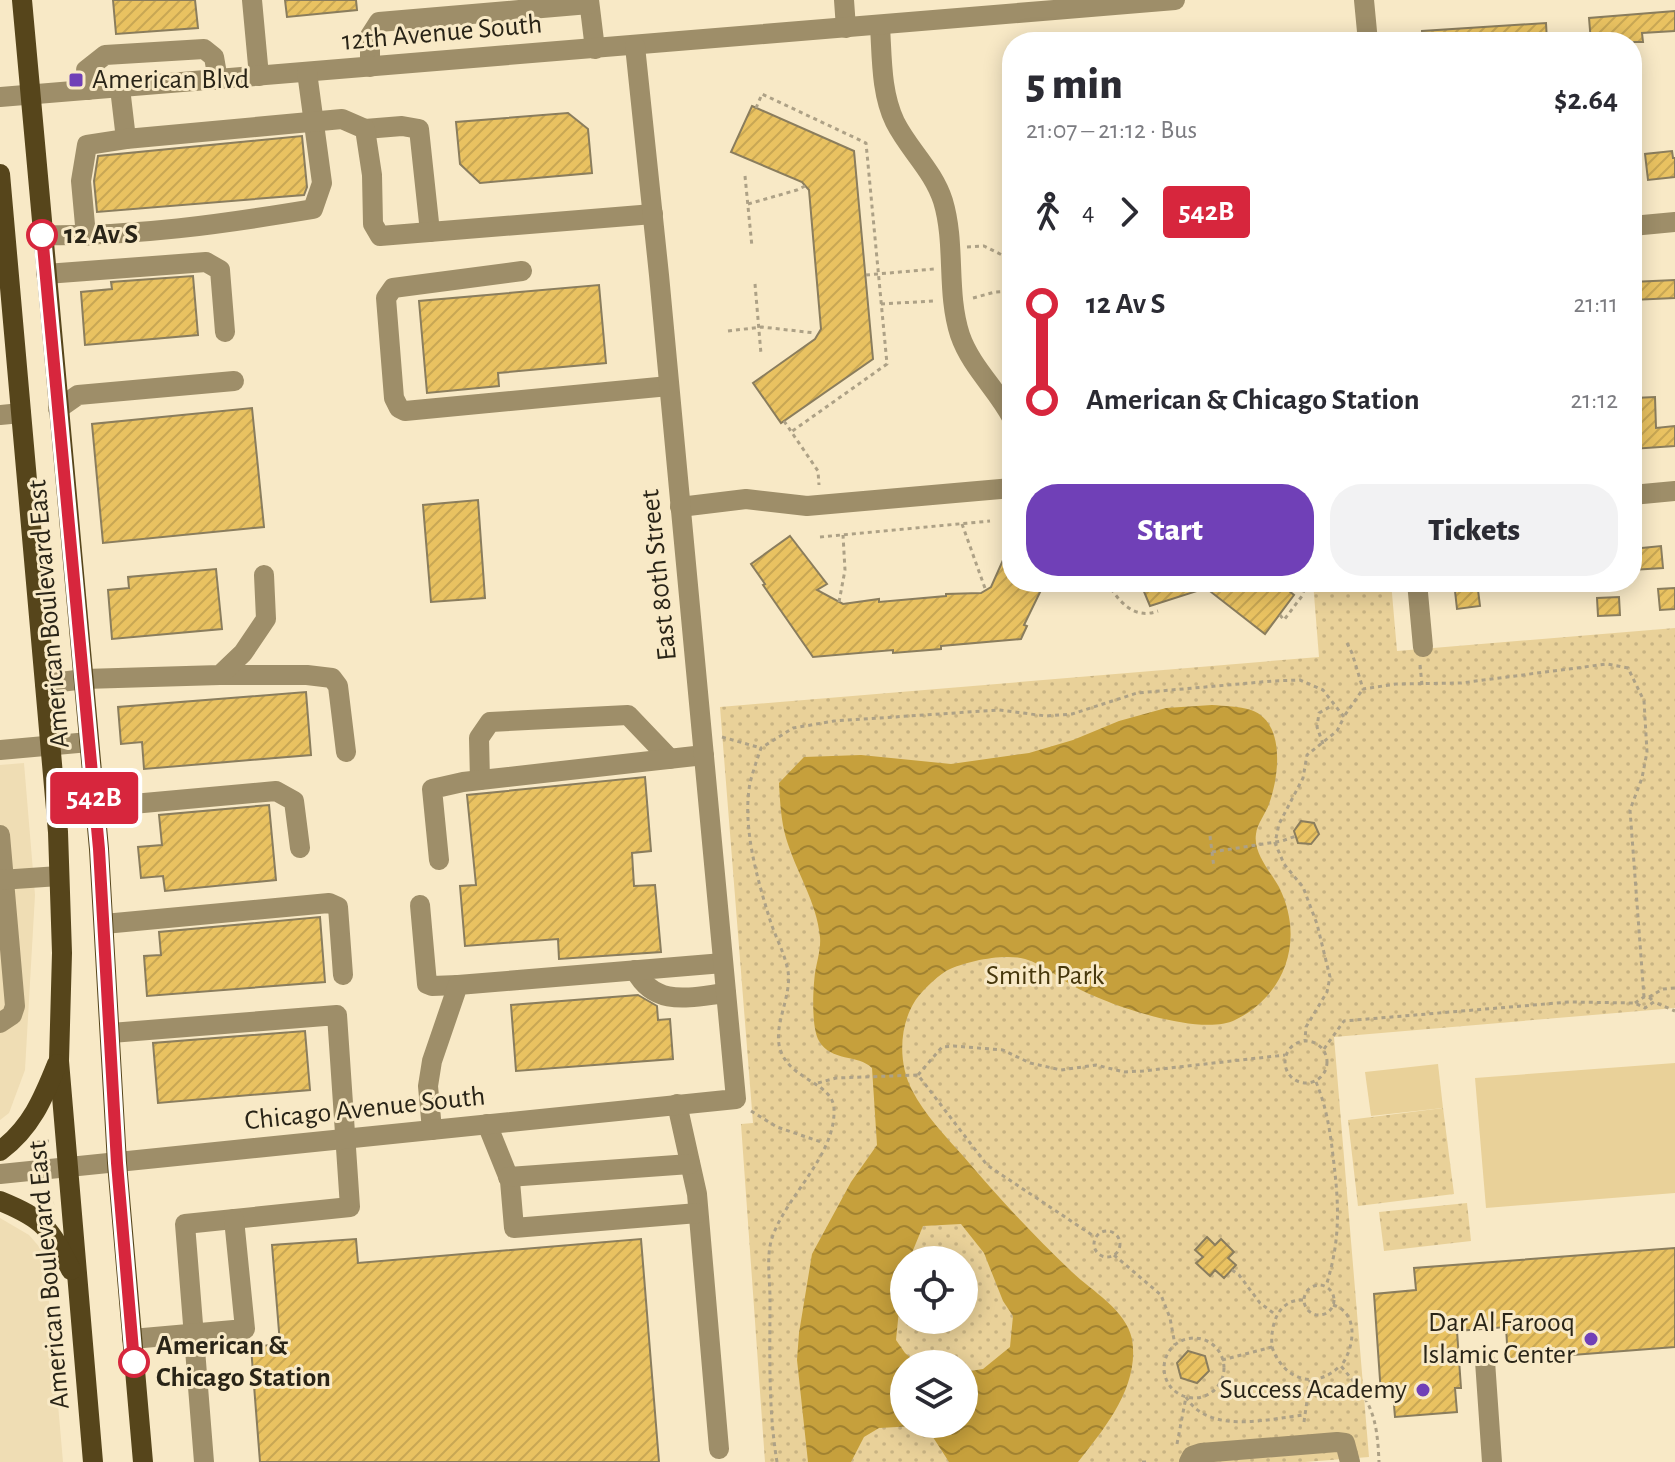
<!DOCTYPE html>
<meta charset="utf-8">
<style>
body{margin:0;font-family:"Alegreya Sans",sans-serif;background:#f2f2f3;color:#2b2b33;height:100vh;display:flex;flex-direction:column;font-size:30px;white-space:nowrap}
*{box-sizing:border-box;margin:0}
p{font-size:26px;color:#7c7c81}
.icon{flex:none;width:44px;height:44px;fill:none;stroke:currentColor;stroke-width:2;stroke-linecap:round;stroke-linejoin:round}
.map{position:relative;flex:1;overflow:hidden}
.panel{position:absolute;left:1002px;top:32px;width:640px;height:560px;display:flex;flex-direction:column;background:#fff;border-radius:32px;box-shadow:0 4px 20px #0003}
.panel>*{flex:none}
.badge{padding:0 16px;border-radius:6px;font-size:28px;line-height:52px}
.buttons{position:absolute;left:890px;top:1246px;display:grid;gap:16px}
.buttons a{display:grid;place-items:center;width:88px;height:88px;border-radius:50%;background:#fff;box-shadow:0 4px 20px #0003;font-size:40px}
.map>.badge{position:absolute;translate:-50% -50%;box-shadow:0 0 0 4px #fff}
.legs{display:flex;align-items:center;gap:12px;height:88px;padding:0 24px;font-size:26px}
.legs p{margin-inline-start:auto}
.head{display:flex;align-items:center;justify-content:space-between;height:136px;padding:0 24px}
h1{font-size:44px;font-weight:800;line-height:60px}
.action{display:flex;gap:16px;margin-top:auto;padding:16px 24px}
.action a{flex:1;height:92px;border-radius:32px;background:#7040b7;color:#fff;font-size:32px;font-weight:800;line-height:92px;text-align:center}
.action a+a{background:#f2f2f3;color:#2b2b33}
ul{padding:0 24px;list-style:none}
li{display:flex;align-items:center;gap:28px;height:96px;font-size:30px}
li i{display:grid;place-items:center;width:12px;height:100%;margin:0 10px;background:currentColor}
li i::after{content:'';width:20px;height:20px;margin:-10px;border:6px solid;border-radius:50%;background:#fff}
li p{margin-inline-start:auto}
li:first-child i{background:linear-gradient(#0000 50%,currentColor 0)}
li:last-child i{background:linear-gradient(currentColor 50%,#0000 0)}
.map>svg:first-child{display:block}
.built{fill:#efddb4}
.green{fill:#e9d199}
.park{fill:url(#park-dots);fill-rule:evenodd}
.water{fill:url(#water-waves);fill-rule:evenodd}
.building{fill:url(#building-hatch);stroke:#8a7d5d;stroke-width:2}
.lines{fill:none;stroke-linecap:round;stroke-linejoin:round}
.path{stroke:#ada186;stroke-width:3;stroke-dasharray:4 4;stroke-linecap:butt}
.minor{stroke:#9e8e69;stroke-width:20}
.major{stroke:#56451b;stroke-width:20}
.line-1-casing{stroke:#fff;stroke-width:18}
.line-1{stroke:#d7263d;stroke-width:12}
.poi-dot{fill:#7040b7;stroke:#f8e9c6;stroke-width:3}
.stop-1-dot{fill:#fff;stroke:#d7263d;stroke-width:4}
.labels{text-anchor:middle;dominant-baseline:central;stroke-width:6;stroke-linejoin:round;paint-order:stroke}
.street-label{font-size:28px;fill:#292417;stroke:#f8e9c6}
.poi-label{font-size:28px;fill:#292417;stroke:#f8e9c6;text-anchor:end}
.stop-label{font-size:28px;font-weight:bold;fill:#292417;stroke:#f8e9c6;text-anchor:start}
.park-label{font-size:28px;fill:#46370c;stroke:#f8e9c6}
</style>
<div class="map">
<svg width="1675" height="1462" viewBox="0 0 1675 1462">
<defs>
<pattern id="park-dots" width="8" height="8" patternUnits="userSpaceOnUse" patternTransform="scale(2)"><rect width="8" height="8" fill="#e9d199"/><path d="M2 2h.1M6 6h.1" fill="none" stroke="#c8b383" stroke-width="1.8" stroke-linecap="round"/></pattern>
<pattern id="water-waves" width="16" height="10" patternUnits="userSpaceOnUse" patternTransform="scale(2)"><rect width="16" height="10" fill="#c6a03c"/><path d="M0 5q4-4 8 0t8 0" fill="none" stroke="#a18231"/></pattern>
<pattern id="building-hatch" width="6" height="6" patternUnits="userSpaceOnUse" patternTransform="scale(2)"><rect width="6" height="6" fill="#e9c261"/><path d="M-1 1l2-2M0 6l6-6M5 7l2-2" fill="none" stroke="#c8a754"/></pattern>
</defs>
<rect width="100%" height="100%" fill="#f8e9c6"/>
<!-- built -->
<g class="built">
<polygon points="24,763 35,895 25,1070 9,1113 0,1120 0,765"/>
<polygon points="0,1218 29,1235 42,1250 46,1266 63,1462 0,1462"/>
</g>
<!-- green -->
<g class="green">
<polygon points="1675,1063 1675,1193 1486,1208 1475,1078"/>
<polygon points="1438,1064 1443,1108 1371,1116 1365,1072"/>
</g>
<!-- park -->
<g class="park">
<path d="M 1313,582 L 1391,582 L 1397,651 L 1675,628 L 1675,1008 L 1334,1037 L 1369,1457 L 1305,1462 L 765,1462 L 741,1124 L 753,1123 L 720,707 L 1319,657 ZM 904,1260 L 964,1260 L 964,1320 L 904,1320 ZM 904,1364 L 964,1364 L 964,1424 L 904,1424 Z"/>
<polygon points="1443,1108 1454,1194 1358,1206 1348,1120"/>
<polygon points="1467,1203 1471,1241 1384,1251 1379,1212"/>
</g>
<!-- water -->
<path class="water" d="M 1212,705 C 1224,706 1239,706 1251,710 C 1286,722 1279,777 1269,804 C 1266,813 1257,824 1256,834 C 1253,853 1270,871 1279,887 C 1305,939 1286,995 1235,1020 C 1200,1037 1109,1005 1077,988 C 1060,979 1043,964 1025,959 C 1005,953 966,961 948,970 C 938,975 921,992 915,1001 C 899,1026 898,1063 912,1090 C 924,1114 946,1137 964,1157 C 998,1197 1033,1235 1072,1272 C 1092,1291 1126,1310 1132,1339 C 1140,1386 1105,1428 1078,1462 L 949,1462 L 929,1431 L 915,1426 L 879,1428 L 864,1437 L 851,1462 L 808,1462 L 797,1360 L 799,1333 L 812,1254 L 851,1182 L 877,1145 L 872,1068 C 858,1054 831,1062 819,1041 C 811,1027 813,989 815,973 C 817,961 821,949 820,937 C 817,902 796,872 786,838 C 781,820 780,802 779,783 L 804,757 L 861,755 L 951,764 L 1029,753 L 1073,740 L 1119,721 L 1166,708 ZM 961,1224 L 984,1253 L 1003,1301 L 1013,1316 L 1010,1347 L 983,1369 L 964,1372 L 964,1424 L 904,1424 L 904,1364 L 918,1364 L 905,1353 L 896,1340 L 904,1260 L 909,1260 L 923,1226 Z"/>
<!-- building -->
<g class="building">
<polygon points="113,0 195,0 198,28 116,34"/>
<polygon points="285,0 356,0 357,10 287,17"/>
<polygon points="1675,11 1675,31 1642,33 1643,42 1591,42 1589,18"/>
<polygon points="1546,23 1547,41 1422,42 1422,31"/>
<polygon points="752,106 854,151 873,359 781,423 753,383 815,339 821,329 809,190 802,182 731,152"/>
<polygon points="568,113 588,129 592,173 480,183 460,164 456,122"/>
<polygon points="302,136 307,187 304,195 97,212 94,181 98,156"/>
<polygon points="1672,151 1673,158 1675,158 1675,177 1648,180 1645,154"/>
<polygon points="193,276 198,335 85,345 81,292 112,289 111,282"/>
<polygon points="1675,280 1675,298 1632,300 1632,282"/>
<polygon points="599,285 606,363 498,373 499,386 427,393 419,301"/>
<polygon points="1655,397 1656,428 1675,426 1675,446 1632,449 1632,428 1635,428 1634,398"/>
<polygon points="252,408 264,527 103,543 92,424"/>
<polygon points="478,500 485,598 431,602 423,505"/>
<polygon points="790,536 827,584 817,590 843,604 879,599 879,602 946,596 946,594 981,593 991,587 1012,540 1012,582 1045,582 1024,625 1027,626 1021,639 941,646 941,649 893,653 893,650 813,657 763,585 765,584 751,564"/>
<polygon points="1661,546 1663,568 1632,570 1632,549"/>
<polygon points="216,569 222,629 112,639 108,590 129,588 128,577"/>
<polygon points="1140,582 1278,582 1294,595 1265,634 1206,588 1150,606"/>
<polygon points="1454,582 1477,582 1480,606 1457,609"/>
<polygon points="1675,588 1675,609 1660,610 1658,589"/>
<polygon points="1619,597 1620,615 1598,616 1597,598"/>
<polygon points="306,692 311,755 144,769 142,742 121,744 118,707"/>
<polygon points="645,777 651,851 632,853 634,886 655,885 661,952 559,959 558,939 465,946 460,886 476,885 467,795"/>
<polygon points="269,805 276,880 165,891 163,876 141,878 138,847 162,845 159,815"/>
<polygon points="1301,821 1314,823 1319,834 1311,844 1298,843 1294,831"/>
<polygon points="320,917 325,982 147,996 144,956 161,955 159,932"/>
<polygon points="638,995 657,1006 658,1020 670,1019 673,1059 516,1071 511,1005"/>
<polygon points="305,1031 310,1090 158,1103 153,1043"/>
<polygon points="1207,1237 1215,1245 1221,1239 1234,1252 1228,1258 1236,1265 1224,1278 1215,1270 1210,1276 1196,1263 1203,1257 1195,1250"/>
<polygon points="356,1239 358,1263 641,1239 659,1462 260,1462 251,1347 280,1344 272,1245"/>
<polygon points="1675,1248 1675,1347 1508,1360 1506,1327 1457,1331 1461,1388 1455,1388 1457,1412 1395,1417 1393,1393 1381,1394 1374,1294 1416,1290 1414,1268"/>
<polygon points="1188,1351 1205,1356 1209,1371 1197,1383 1181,1378 1177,1363"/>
</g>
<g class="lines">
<!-- path -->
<g class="path">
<polyline points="756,108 762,94 866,143 887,364 791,432"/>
<polyline points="745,176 752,247"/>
<polyline points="748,204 797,190 805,186"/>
<polyline points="967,247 984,246 1012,260"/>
<polyline points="866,275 934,269"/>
<polyline points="755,284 761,354"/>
<polyline points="973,298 995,292 1012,291"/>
<polyline points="881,304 933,301"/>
<polyline points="728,331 762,327 815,333"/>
<polyline points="784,421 818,471 819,485"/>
<polyline points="962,524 986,591"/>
<polyline points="820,537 990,521"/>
<path d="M 1107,582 C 1119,602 1134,620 1158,611"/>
<polyline points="839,602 845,570 843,535"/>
<polyline points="1280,615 1284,620 1302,596 1307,582"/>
<polyline points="1347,643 1352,653 1363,689 1396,684 1461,683 1607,664 1628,668 1644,701 1647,752 1642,778 1630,810 1644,997"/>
<polyline points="1420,665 1422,685"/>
<polyline points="1345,715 1363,689"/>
<polyline points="722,737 761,748"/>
<polyline points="1323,744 1317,727 1319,713 1333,705"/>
<polyline points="1210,836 1214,868"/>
<polyline points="1212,852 1282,841 1296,836"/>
<polyline points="1649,997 1663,989 1675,988"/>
<polyline points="1635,1003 1644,997 1649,997 1654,1002"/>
<circle cx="1306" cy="1062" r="21"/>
<polyline points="1324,1049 1344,1021 1569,1002 1635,1003 1645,1008 1654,1002 1675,1011"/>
<polyline points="918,1075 942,1047 954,1046 1003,1050 1030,1063 1061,1070 1096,1065 1124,1072 1143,1071 1285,1055"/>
<path d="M 1316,1082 C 1326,1106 1330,1129 1333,1156 C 1339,1204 1341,1239 1326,1286"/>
<polyline points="818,1083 836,1078 918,1075 987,1165 1095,1237"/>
<polyline points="751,1111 777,1127 824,1143"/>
<polyline points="39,1151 38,1142 49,1141"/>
<polyline points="42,1191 43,1204 54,1203"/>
<circle cx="1107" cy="1244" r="13"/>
<polyline points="1114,1255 1161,1295 1170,1318 1175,1345"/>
<polyline points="1232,1270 1239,1275 1260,1303 1276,1315"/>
<circle cx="1319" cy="1300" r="15"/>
<path d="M 1333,1305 C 1360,1313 1354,1349 1341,1366 C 1371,1402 1377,1414 1379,1462"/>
<circle cx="1194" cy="1368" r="30"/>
<path d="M 1272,1347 C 1283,1379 1314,1391 1340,1366"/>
<path d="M 1222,1360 L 1272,1347 C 1270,1325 1278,1298 1305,1300"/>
<path d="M 1186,1397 C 1209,1435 1267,1419 1304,1415"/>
<polyline points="1304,1422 1310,1380"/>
<polyline points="1177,1444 1186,1397"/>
<path d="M 777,1462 C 768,1408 770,1353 770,1299 C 770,1280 766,1256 772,1238 C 786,1196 836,1155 834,1109 C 833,1082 790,1081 780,1049 C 773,1024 792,997 788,971 C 785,954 775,936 770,920 C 757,878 742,827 750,783 C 753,771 757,760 761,748 L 793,728 L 834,721 L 999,710 L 1046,716 L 1072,714 L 1137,693 L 1273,681 L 1300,680 L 1323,690 L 1344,717 L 1337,731 L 1307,755 L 1303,778 L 1279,824 L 1275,843 L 1284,864 L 1303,887 L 1317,924 L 1330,977 L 1327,992 L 1306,1027 L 1305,1040"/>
<polyline points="1142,1462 1148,1462"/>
</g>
<!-- minor -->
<g class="minor">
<polyline points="252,0 259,76"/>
<polyline points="589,0 595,49"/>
<polyline points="844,0 846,28"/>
<polyline points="1364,0 1368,42"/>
<path d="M 880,26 C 882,58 881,93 895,122 C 909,150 933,170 943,201 C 956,244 946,292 960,335 C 971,367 997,389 1012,418"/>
<polyline points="370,67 370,36 379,22 589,4"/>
<polyline points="120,88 126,139"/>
<polyline points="88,90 86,70 105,55 204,49 214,57 218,80"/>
<polyline points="0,97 1175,0"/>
<polyline points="365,129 402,126 419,129 430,232"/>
<polyline points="1632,226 1675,222"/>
<path d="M 42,235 C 133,237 223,224 313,209 L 322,183 L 307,72"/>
<polyline points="86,236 81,181 87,145 126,139 342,119 365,129 372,175 373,224 380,236 653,214"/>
<polyline points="522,271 393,288 386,298 394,398 399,408 405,411 669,386"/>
<polyline points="46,274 206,262 220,270 225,332"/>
<polyline points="58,409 78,395 234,381"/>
<polyline points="0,415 21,413"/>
<polyline points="1632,495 1675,491"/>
<polyline points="680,507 746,499 807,506 1012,488"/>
<polyline points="1417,582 1423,647"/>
<polyline points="220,675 307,675 332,678 338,686 346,752"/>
<polyline points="45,684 84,679 220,675 243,653 266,619 264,575"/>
<polyline points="0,750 89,742"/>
<polyline points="480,780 479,738 490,722 628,715 670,759"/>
<polyline points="56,811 276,791 294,801 300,848"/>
<polyline points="0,835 15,1006 12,1015 0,1023"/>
<polyline points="439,860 432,789 463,782 704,755"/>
<polyline points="0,880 59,876"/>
<polyline points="420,905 427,984 432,986 458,985"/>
<polyline points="104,924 329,903 338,907 343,975"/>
<path d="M 635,970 C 655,1008 690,997 726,993"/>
<polyline points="111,1033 337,1015 350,1207 185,1224 204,1462"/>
<polyline points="677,1104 697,1194 719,1449"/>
<polyline points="487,1124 510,1181 514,1228 698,1213"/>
<polyline points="432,1130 428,1086 432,1061 458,985 723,963"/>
<polyline points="0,1174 736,1099 659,275 635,46"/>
<polyline points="508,1177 690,1164"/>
<polyline points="132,1339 245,1329 234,1219"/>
<polyline points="1485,1361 1492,1462"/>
<polyline points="1189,1462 1192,1456 1201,1453 1337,1442 1345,1443 1350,1462"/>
</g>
<!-- major -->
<g class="major">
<polyline points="22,0 99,849 117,1163 143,1462"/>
<polyline points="0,174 58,832 62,953 59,1061 93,1462"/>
<path d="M 0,1151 C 31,1128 43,1099 57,1064"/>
<path d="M 0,1201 C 44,1219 50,1228 71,1270"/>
</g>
</g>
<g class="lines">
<defs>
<polyline id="line-1" points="42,235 99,849 117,1163 134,1362"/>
</defs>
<!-- line-1 casing -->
<use href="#line-1" class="line-1-casing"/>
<!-- line-1 -->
<use href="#line-1" class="line-1"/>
</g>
<!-- markers -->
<g class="poi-dot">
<rect x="68" y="72" width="16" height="16" rx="4"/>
<circle cx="1591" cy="1339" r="8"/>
<circle cx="1423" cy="1390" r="8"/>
</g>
<g class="stop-1-dot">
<circle cx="42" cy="235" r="14"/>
<circle cx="134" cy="1362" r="14"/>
</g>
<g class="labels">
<!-- street labels -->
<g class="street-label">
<text transform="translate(442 33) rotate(-5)">12th Avenue South</text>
<text transform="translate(659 575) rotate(-96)">East 80th Street</text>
<text transform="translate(49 614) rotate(-95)">American Boulevard East</text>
<text transform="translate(365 1109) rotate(-6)">Chicago Avenue South</text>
<text transform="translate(49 1275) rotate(-95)">American Boulevard East</text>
</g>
<!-- poi labels -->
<g class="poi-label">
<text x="92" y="80" text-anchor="start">American Blvd</text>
<text x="1575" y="1323">Dar Al Farooq<tspan x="1575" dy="32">Islamic Center</tspan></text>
<text x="1407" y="1390">Success Academy</text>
</g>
<!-- stop labels -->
<g class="stop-label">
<text x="64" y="235">12 Av S</text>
<text x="156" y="1346">American &amp;<tspan x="156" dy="32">Chicago Station</tspan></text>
</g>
<!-- park labels -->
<g class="park-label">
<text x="1045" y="976">Smith Park</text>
</g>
</g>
</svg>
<div class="buttons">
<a><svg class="icon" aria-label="locate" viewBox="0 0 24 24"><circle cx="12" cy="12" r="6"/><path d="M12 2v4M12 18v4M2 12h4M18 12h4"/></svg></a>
<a><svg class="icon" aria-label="layers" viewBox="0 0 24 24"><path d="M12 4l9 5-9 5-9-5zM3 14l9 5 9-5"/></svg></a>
</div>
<b class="badge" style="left:94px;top:798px;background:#d7263d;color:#fff">542B</b>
<section class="panel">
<div class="head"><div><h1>5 min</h1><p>21:07 – 21:12 · Bus</p></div><b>$2.64</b></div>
<div class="legs"><svg class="icon" aria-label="walk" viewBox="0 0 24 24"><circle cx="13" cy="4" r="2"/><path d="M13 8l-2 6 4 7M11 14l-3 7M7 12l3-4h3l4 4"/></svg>4<svg class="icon" aria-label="forward" viewBox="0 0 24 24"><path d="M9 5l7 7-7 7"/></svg><b class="badge" style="background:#d7263d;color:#fff">542B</b></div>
<ul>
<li><i style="color:#d7263d"></i><b>12 Av S</b><p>21:11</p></li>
<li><i style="color:#d7263d"></i><b>American &amp; Chicago Station</b><p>21:12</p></li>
</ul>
<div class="action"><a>Start</a><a>Tickets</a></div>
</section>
</div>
